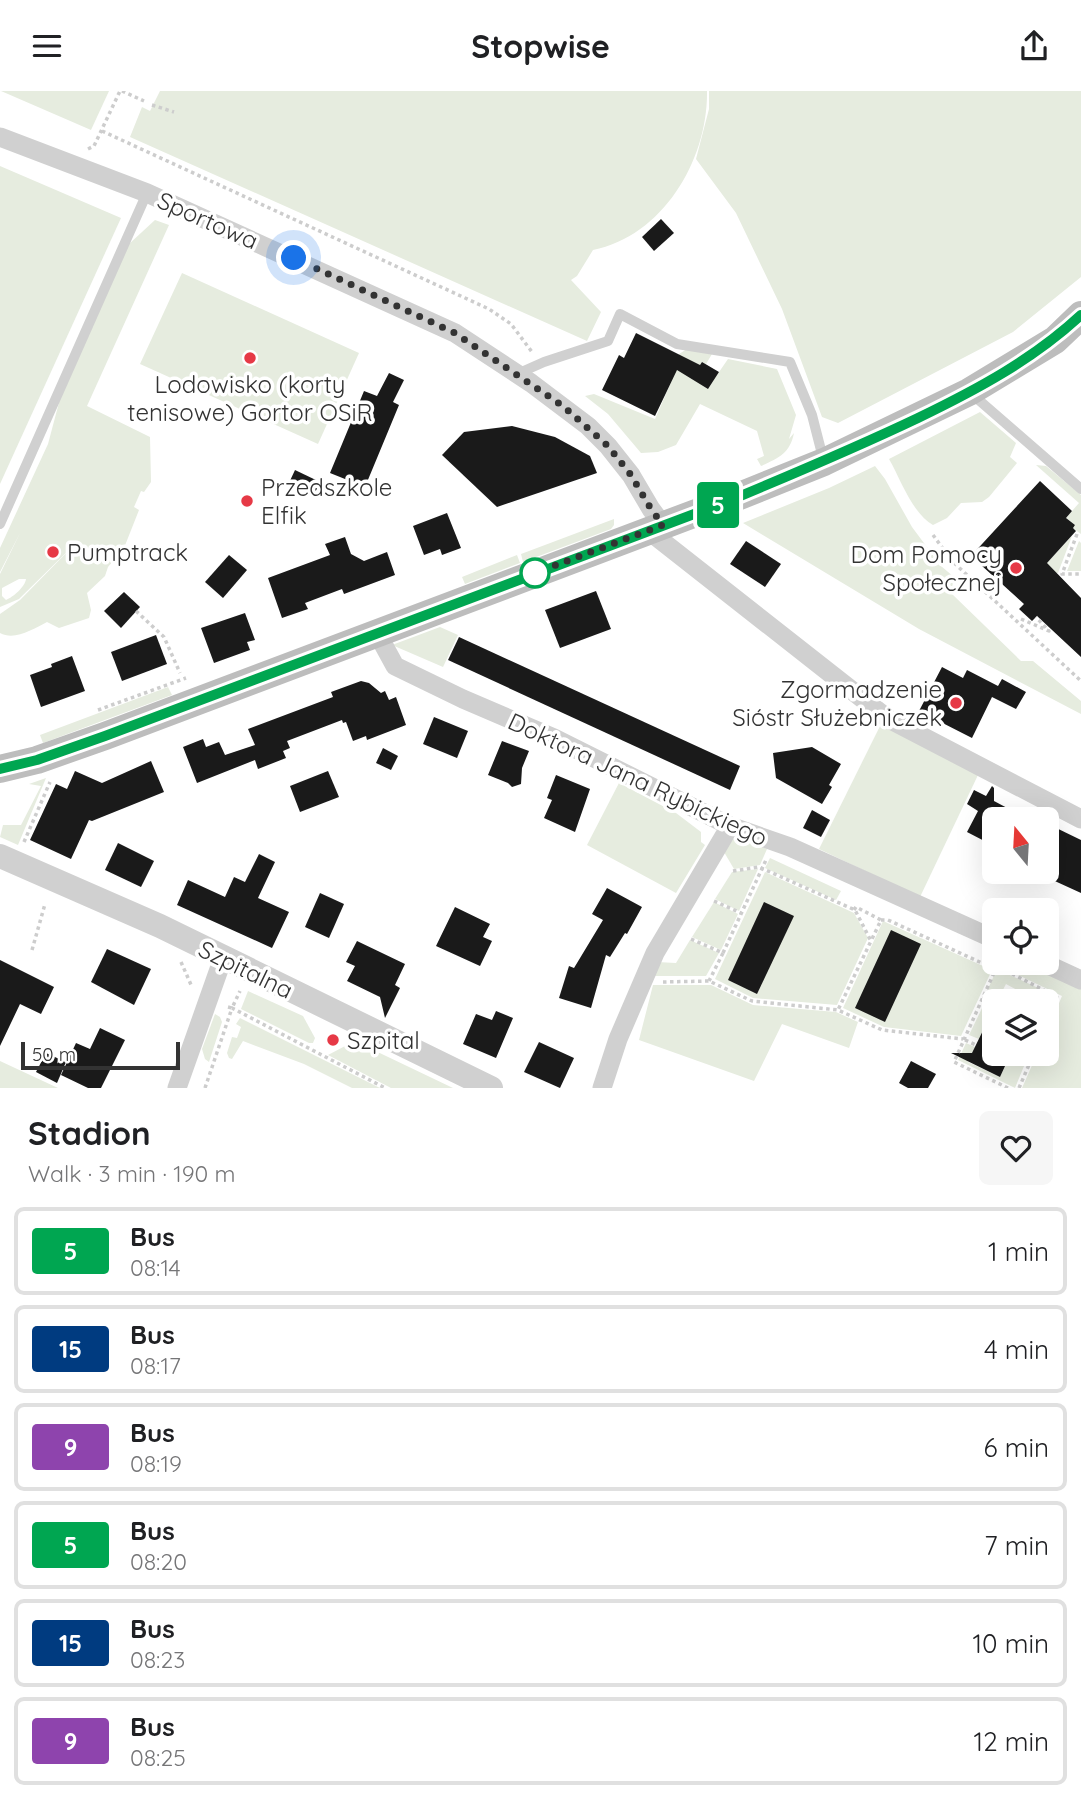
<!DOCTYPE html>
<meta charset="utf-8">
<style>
body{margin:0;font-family:Quicksand,sans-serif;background:#f6f6f6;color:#202124;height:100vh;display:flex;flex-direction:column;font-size:26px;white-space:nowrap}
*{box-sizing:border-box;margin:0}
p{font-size:23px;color:#757577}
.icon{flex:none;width:38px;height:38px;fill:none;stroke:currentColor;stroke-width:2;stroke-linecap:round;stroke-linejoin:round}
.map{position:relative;height:997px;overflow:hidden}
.panel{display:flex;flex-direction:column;background:#fff;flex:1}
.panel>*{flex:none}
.badge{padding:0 14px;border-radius:5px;font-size:24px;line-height:46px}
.needle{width:46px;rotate:342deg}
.buttons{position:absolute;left:982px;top:716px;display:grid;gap:14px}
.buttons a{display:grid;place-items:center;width:77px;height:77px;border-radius:10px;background:#fff;box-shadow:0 7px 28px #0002;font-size:35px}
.scale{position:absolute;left:21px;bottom:18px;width:159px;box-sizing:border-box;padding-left:7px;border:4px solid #333;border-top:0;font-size:19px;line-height:24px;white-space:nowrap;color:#333;-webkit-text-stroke:5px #fff;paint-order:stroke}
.you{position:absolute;width:35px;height:35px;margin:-18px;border:5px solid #fff;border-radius:50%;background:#1a73e8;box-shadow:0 0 0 10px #1a73e833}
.map>.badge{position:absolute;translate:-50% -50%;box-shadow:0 0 0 4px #fff}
.round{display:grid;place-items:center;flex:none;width:74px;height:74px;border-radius:10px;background:#f6f6f6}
.head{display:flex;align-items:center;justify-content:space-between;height:119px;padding:0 28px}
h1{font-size:33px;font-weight:700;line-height:52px}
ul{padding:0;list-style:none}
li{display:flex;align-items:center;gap:21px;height:88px;margin:0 14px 10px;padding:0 14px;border:4px solid #e0e0e0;border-radius:10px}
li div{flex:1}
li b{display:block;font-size:26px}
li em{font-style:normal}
li .badge{min-width:77px;font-weight:700;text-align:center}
header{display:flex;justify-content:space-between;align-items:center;height:91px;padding:0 28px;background:#fff;font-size:32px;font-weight:700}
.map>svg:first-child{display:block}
.green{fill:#e6ecdf;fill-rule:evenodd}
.building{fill:#1a1a1a}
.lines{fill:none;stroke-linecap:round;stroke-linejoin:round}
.path{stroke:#cdcdcd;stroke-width:3.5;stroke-dasharray:3.5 3.5;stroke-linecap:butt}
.service{stroke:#d0d0d0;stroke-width:10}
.minor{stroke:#d0d0d0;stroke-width:19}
.tertiary{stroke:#d0d0d0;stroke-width:24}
.secondary{stroke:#bdbdbd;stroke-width:28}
.line-casing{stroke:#fff;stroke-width:16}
.line{stroke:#00a651;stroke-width:10}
.walk{stroke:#333;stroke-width:7;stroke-dasharray:0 12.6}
.poi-dot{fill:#e63946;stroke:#fff;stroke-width:2.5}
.stop-dot{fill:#fff;stroke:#00a651;stroke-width:3.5}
.labels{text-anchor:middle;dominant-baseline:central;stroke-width:7;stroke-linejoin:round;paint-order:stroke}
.street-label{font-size:24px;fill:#333;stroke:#fff}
.poi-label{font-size:24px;fill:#333;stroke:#fff;text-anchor:start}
</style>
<header><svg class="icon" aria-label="menu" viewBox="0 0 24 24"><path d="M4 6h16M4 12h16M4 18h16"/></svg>Stopwise<svg class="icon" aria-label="share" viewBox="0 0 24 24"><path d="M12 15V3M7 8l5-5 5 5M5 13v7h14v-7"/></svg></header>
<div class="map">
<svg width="1081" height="997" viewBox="0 0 1081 997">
<rect width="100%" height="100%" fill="#fff"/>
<!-- green -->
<g class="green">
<polygon points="1,0 109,0 91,39"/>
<path d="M 160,0 L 707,0 C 708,69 663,145 593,159 L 577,185 L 571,189 L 601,221 L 587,250 L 130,46 L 142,16 L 150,20 Z"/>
<polygon points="709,0 1081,0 1081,186 1013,241 838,332 822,326 782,218 736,122 696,68 709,18"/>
<polygon points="0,75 121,127 0,393"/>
<path d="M 155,129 L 169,134 L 87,315 L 150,346 L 151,391 L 144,401 L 141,400 L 134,416 L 139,419 L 124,457 L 108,476 L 105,485 L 87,502 L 91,519 L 89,527 L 59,537 L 47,531 C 33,538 15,550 0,542 L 0,523 L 20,509 L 79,449 L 19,508 L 0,516 L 0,483 L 20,442 L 0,481 L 0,457 L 48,353 L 65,289 L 129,153 ZM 19,488 L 26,488 C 25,496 13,506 6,509 L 2,505 L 2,497 Z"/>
<polygon points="182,182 359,262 318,353 140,273"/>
<path d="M 687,258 L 712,263 L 706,273 L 702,271 L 692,287 L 708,297 L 728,268 L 777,278 L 796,324 L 789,348 L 794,342 C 790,362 779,367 761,375 L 757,368 L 764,365 L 757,340 L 700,313 L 676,354 L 658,361 L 641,362 L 608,323 L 585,305 L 594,303 L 655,328 L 672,289 L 667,287 L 679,263 Z"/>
<path d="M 980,321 L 1016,352 L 1010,366 L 1017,372 L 989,406 L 982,411 L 961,412 L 947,427 L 933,434 C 912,422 901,389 889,368 Z"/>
<polygon points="1036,374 1046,375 1081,404 1081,443 1073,437 1075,434 1066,427 1079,412"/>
<polygon points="875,375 885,388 912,436 941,475 954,486 951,502 1021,570 1033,570 1081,610 1081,623 919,538 743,432 829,397"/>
<polygon points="614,428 614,434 611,438 523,471 521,463"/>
<polygon points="1072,445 1058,482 1054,482 1045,474"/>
<polygon points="1079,450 1081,452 1081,480 1067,480"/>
<polygon points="517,464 520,472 465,493 462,486"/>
<polygon points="440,536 458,544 443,576 392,554"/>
<polygon points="168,596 172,604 43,652 40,644"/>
<polygon points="882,631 978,684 920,806 819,758"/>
<polygon points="46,687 18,754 0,746 3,734 21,734 41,695 29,693"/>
<polygon points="619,692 676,722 701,741 701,751 705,754 676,802 587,754"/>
<polygon points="736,744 767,758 760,774 734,778 724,761"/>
<polygon points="770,767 841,800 836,809 765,777"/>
<polygon points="758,778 739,820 715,808 732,781"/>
<polygon points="765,781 854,822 868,847 837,914 753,907 715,888"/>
<polygon points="714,811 738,823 721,859 692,846"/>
<polygon points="883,830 992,879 961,945 884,936 843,917"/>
<polygon points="690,849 719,862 706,885 651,885 657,871 676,872"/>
<polygon points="999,873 1019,876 1038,884 1051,882 1081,895 1081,997 1022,997 1037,963 1046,962 1047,941 1062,905 997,874"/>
<polygon points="997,878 1047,901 1049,911 1047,918 1046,910 1037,910 1006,893 997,910 987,904 987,900"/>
<polygon points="653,894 711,894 753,914 836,921 858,931 849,957 782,933 754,990 639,949"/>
<polygon points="248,900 303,925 315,947 313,952 309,952 241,918"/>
<polygon points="985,911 994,917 979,948 969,944"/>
<polygon points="215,923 220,926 222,931 209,971 205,968 202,958"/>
<polygon points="240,927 380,997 352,997 304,973 243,950 232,968 229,967 227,962 232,946 237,947 241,936 236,933"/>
<polygon points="966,952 975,956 968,971 1000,986 1011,963 1029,963 1015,997 958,969"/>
<polygon points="347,954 355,957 363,954 453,997 391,997 328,964"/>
<polygon points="0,970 58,997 0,997"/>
</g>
<!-- building -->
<g class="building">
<polygon points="661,128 674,142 654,160 642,146"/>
<polygon points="636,242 700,274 702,271 719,281 708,298 677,279 655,325 602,299 619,264 624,267"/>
<polygon points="389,282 404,289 393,311 399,314 365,396 330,382 364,300 377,305"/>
<polygon points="512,335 555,346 590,365 597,382 497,416 442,364 464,341"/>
<polygon points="295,379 320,391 313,406 288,394"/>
<polygon points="1040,390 1072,420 1066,427 1075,434 1073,437 1076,440 1047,472 1081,507 1081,566 1037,525 1032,530 1019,518 1024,513 971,465"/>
<polygon points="447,422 461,457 442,464 440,458 424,464 413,435"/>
<polygon points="345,446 351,463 364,470 387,461 395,484 344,503 342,498 305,512 308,518 282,527 268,487 330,464 325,453"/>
<polygon points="746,450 781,473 765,496 730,473"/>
<polygon points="229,464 247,479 223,507 205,491"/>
<polygon points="596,500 611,538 560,557 545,519"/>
<polygon points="124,501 140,516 121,537 104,520"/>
<polygon points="245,522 255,549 247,551 250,559 214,572 201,537"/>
<polygon points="156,544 167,573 122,590 111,561"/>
<polygon points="459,546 740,675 730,699 448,569"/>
<polygon points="72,565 85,600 41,616 30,584 52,576 51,573"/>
<polygon points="942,576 963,587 967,579 998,595 1002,588 1026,601 1016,618 992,606 972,647 919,620"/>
<polygon points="361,590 369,592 381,602 385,600 389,609 396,606 406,634 367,649 366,645 353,650 346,631 343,632 342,629 287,650 290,657 283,660 286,667 258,678 255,669 197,692 183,656 203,648 206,656 219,651 225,664 255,654 248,638 333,606 331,601"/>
<polygon points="434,626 468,640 457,667 423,653"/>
<polygon points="502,650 529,660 522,677 521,693 512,696 508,692 488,684"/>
<polygon points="812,656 841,673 829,694 832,696 822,713 776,687 773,662"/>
<polygon points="383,657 398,665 391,679 376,672"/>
<polygon points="151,670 164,701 92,730 89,729 71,768 30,749 56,693 67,698 75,680 102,692"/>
<polygon points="328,680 339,706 300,721 290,695"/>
<polygon points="556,684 590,698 575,741 544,727 552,709 547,707"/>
<polygon points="992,695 994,697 994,710 1028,728 994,728 994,755 967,741 978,720 967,713 974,699 986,705"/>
<polygon points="812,719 830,729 821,746 803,737"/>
<polygon points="1046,732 1081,749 1081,802 1046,786"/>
<polygon points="118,752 154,770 141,796 105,779"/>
<polygon points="259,763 275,771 258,807 289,821 272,857 177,814 188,789 225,806 234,786 245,791"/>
<polygon points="607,797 642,816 627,843 625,842 610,866 606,864 591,917 559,907 569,875 574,877 603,829 592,823"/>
<polygon points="320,802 344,813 329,847 305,836"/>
<polygon points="764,811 794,825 757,903 728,889"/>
<polygon points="455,816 490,833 483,846 492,850 480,875 436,855"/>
<polygon points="891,839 921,853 885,931 855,917"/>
<polygon points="357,850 405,873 395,894 400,897 385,927 380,906 347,890 355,875 346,871"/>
<polygon points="107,858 151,878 134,914 91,891"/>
<polygon points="0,869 54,896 41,923 20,913 0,955"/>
<polygon points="994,917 994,962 1011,962 1000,986 951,962 972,962"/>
<polygon points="496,920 513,927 496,967 463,953 476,923 492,929"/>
<polygon points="100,937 125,949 101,997 88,997 61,984 76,952 90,958"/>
<polygon points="539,951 574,967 560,997 524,981"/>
<polygon points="46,962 66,971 57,992 36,981"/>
<polygon points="911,970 936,983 928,997 908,997 899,992"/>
</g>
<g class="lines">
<!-- path -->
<g class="path">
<polyline points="122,0 144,10"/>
<polyline points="152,14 174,21"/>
<polyline points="102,40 489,218 511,233 532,261"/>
<polyline points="88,58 94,55 120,0"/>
<polyline points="1077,443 1062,483 1081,483"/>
<polyline points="933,444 952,470 1081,590"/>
<polyline points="136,520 164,546 180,582"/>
<polyline points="1021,528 1049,540 1036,526"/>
<polyline points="98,619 186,587"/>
<polyline points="24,751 50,691"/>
<polyline points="733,780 759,776 855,819 871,850 838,919 882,939 963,948"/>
<polyline points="714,810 741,822"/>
<polyline points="854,819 856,816 881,829 871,850"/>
<polyline points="881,829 888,829 995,878"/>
<polyline points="691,848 723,862 709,890"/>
<polyline points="32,859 45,813"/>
<polyline points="723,862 766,769"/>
<polyline points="181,871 192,896"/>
<polyline points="663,891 709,890 752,910 838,919"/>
<polyline points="982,907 994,912"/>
<polyline points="228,916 232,917 240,900"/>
<polyline points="965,949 976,954"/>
<polyline points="205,997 232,917 385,997"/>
<polyline points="1008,997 954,971 997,875 1057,906 1046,931"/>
<polyline points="1019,997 1034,962"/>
</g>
<!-- service -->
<g class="service">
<polyline points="517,283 544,271 608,250 620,223 677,253 790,271 812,324 823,367"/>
<polyline points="973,304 1081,398"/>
<polyline points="0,433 147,102"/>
</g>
<!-- minor -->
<g class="minor">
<polyline points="0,46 147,102 455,242 531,292 588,335 608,355 631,384 651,418 663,434"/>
<polyline points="649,440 887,627 1081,728"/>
<polyline points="377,542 395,575 463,608 554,647 730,735 790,756 994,848"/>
<polyline points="1044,872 1081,889"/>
<polyline points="177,997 223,867"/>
<polyline points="602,997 618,948 655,862 730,735"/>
</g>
<!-- tertiary -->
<polyline class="tertiary" points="0,765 160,835 491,997"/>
<!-- secondary -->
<polyline class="secondary" points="0,678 37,669 105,645 712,416 824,371 969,301 1055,249 1081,224"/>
</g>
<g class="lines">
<defs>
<path id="line" d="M 0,678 L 37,669 L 105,645 L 726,411 C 791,384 855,357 918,327 C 976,299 1034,268 1081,224"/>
</defs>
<!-- line casing -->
<use href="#line" class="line-casing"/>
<!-- line -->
<use href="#line" class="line"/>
<!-- walk -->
<polyline class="walk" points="294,167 455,242 563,315 608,355 631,384 651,418 663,434 535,482"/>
</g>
<!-- markers -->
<g class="poi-dot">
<circle cx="250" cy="267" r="7"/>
<circle cx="247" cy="410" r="7"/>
<circle cx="53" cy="461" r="7"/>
<circle cx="1016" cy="477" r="7"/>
<circle cx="956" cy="612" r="7"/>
<circle cx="333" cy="949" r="7"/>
</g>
<circle class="stop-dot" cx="535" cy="482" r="14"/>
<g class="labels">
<!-- street labels -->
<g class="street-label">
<text transform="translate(208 129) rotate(24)">Sportowa</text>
<text transform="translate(638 688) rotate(25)">Doktora Jana Rybickiego</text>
<text transform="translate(246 878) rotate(26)">Szpitalna</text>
</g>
<!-- poi labels -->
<g class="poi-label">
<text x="250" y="293" text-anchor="middle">Lodowisko (korty<tspan x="250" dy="28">tenisowe) Gortor OSiR</tspan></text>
<text x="261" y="396">Przedszkole<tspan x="261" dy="28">Elfik</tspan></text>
<text x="67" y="461">Pumptrack</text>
<text x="1002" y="463" text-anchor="end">Dom Pomocy<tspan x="1002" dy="28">Społecznej</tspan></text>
<text x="942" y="598" text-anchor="end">Zgormadzenie<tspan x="942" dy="28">Sióstr Służebniczek</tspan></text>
<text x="347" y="949">Szpital</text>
</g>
</g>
</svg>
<div class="buttons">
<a><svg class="needle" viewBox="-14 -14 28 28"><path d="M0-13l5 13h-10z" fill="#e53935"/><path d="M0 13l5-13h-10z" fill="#757577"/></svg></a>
<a><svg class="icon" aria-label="locate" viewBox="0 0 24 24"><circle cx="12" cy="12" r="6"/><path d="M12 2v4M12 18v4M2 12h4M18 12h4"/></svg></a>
<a><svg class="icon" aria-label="layers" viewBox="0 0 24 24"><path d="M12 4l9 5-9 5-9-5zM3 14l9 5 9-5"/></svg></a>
</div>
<div class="scale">50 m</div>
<div class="you" style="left:294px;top:167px"></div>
<b class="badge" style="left:718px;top:414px;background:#00a651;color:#fff">5</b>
</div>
<section class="panel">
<div class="head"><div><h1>Stadion</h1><p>Walk · 3 min · 190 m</p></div><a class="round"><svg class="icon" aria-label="heart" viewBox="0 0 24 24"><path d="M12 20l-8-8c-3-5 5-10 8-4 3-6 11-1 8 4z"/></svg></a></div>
<ul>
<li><span class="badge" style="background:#00a651;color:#fff">5</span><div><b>Bus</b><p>08:14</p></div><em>1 min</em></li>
<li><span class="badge" style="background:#003b80;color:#fff">15</span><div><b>Bus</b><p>08:17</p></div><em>4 min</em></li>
<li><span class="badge" style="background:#8e44ad;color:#fff">9</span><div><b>Bus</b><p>08:19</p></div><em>6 min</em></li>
<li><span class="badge" style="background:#00a651;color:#fff">5</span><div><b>Bus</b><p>08:20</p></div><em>7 min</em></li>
<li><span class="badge" style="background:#003b80;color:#fff">15</span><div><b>Bus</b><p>08:23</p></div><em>10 min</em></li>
<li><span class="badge" style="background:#8e44ad;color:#fff">9</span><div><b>Bus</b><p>08:25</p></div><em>12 min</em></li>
</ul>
</section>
